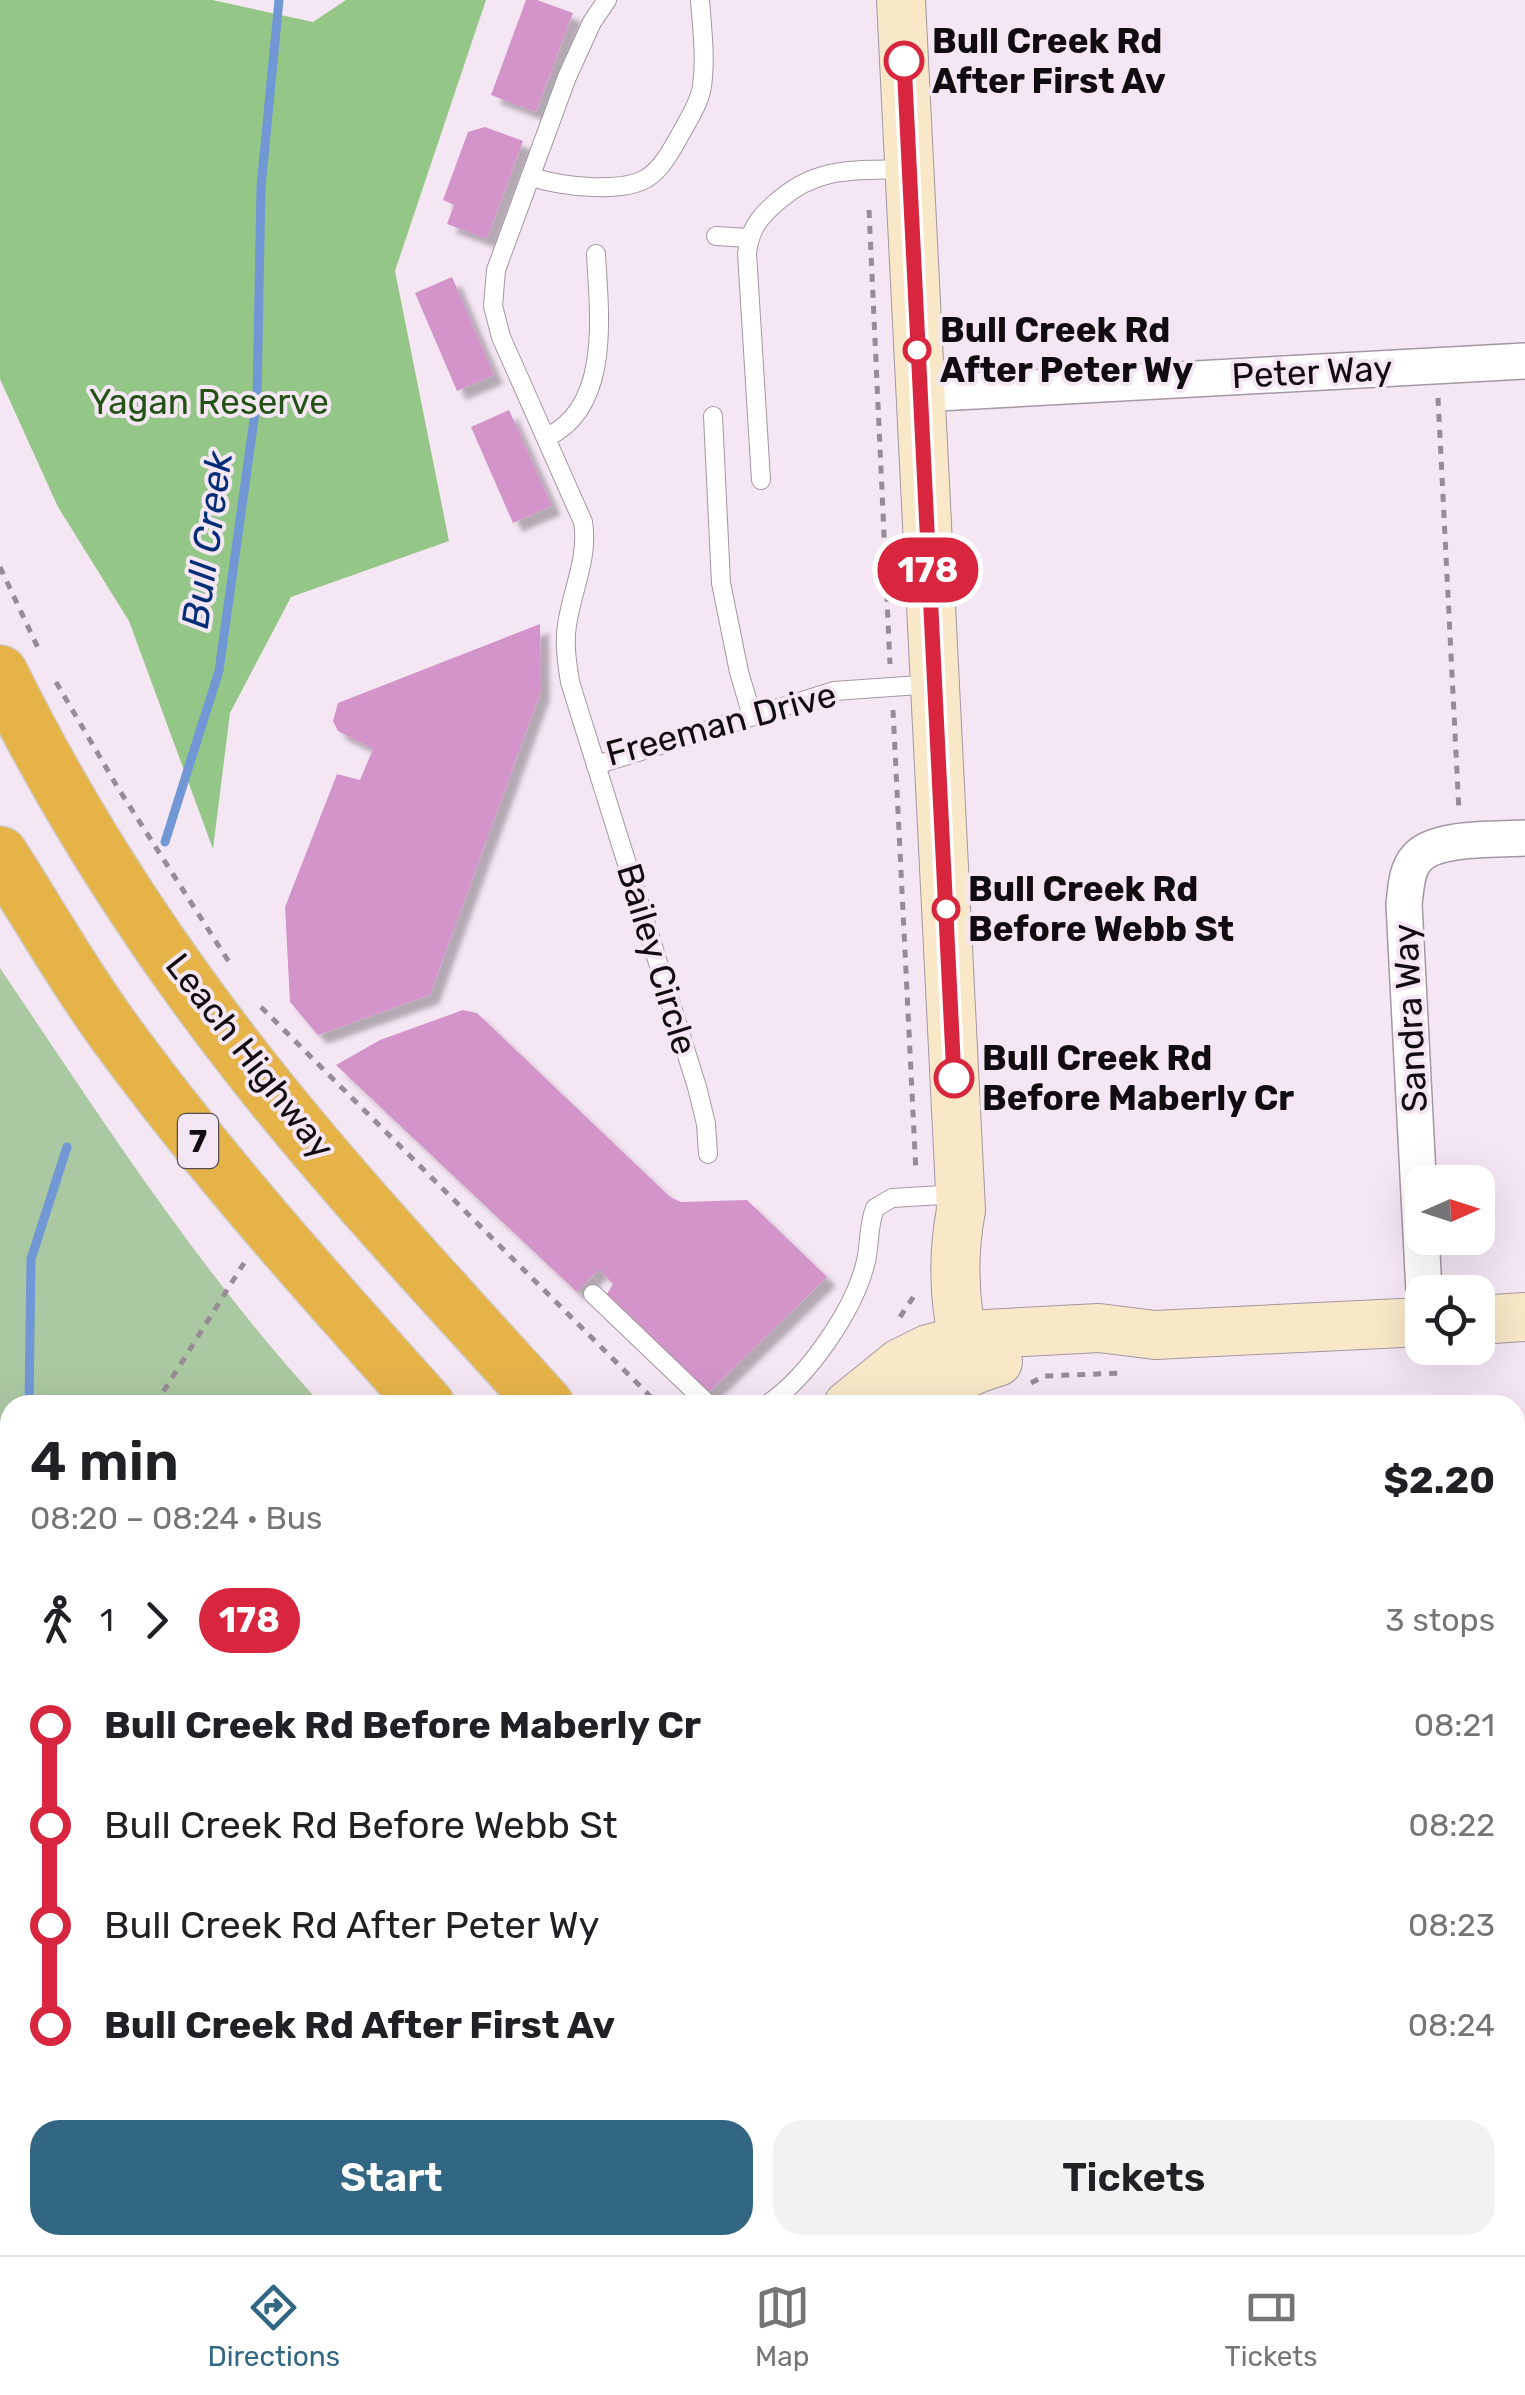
<!DOCTYPE html>
<meta charset="utf-8">
<style>
body{margin:0;font-family:Rubik,sans-serif;background:#f2f2f2;color:#202124;height:100vh;display:flex;flex-direction:column;font-size:38px;white-space:nowrap}
*{box-sizing:border-box;margin:0}
p{font-size:32px;color:#757577}
.icon{flex:none;width:55px;height:55px;fill:none;stroke:currentColor;stroke-width:2;stroke-linecap:round;stroke-linejoin:round}
.map{position:relative;flex:1;overflow:hidden}
.details{position:absolute;left:0px;top:1395px;width:1525px;height:860px;display:flex;flex-direction:column;background:#fff;border-radius:30px 30px 0 0;box-shadow:0 10px 40px #0002}
.details>*{flex:none}
.badge{padding:0 20px;border-radius:32px;font-size:35px;line-height:65px}
.needle{width:65px;rotate:87deg}
.buttons{position:absolute;left:1405px;top:1165px;display:grid;gap:20px}
.buttons a{display:grid;place-items:center;width:90px;height:90px;border-radius:20px;background:#fff;box-shadow:0 10px 40px #0002;font-size:50px}
.map>.badge{position:absolute;translate:-50% -50%;box-shadow:0 0 0 5px #fff}
.legs{display:flex;align-items:center;gap:15px;height:110px;padding:0 30px;font-size:32px}
.legs p{margin-inline-start:auto}
.summary{display:flex;align-items:center;justify-content:space-between;height:170px;padding:0 30px}
h1{font-size:55px;font-weight:600;line-height:75px}
.action{display:flex;gap:20px;margin-top:auto;padding:20px 30px}
.action a{flex:1;height:115px;border-radius:30px;background:#326783;color:#fff;font-size:40px;font-weight:600;line-height:115px;text-align:center}
.action a+a{background:#f2f2f2;color:#202124}
ul{padding:0 30px;list-style:none}
li{display:flex;align-items:center;gap:35px;height:100px;font-size:38px}
li i{display:grid;place-items:center;width:15px;height:100%;margin:0 12px;background:currentColor}
li i::after{content:'';width:25px;height:25px;margin:-12px;border:8px solid;border-radius:50%;background:#fff}
li p{margin-inline-start:auto}
li:first-child i{background:linear-gradient(#0000 50%,currentColor 0)}
li:last-child i{background:linear-gradient(currentColor 50%,#0000 0)}
.menu{display:flex;justify-content:space-around;align-items:center;height:140px;border-top:2px solid #e0e0e0;background:#fff;font-size:28px;color:#757577}
.menu a{display:grid;justify-items:center;gap:5px}
.menu .selected{color:#326783}
.map>svg:first-child{display:block}
.green{fill:#aac8a2}
.forest{fill:#94c687}
.water{fill:#7197d5}
.lines{fill:none;stroke-linecap:round;stroke-linejoin:round}
.stream{stroke:#7197d5;stroke-width:9}
.building{fill:#d394c9;filter:url(#shadow)}
.lane-casing{stroke:#a497a3;stroke-width:20}
.street-casing{stroke:#a497a3;stroke-width:38}
.secondary-casing{stroke:#a497a3;stroke-width:50}
.highway-casing{stroke:#cfcecf;stroke-width:58}
.path{stroke:#978c95;stroke-width:5;stroke-dasharray:8 8;stroke-linecap:butt}
.lane{stroke:#fff;stroke-width:18}
.street{stroke:#fff;stroke-width:35}
.secondary{stroke:#f8e8c8;stroke-width:48}
.highway{stroke:#e6b349;stroke-width:55}
.line-1-casing{stroke:#fff;stroke-width:22}
.line-1{stroke:#d7263d;stroke-width:15}
.stop-1-dot{fill:#fff;stroke:#d7263d;stroke-width:5}
.labels{text-anchor:middle;dominant-baseline:central;stroke-width:8;stroke-linejoin:round;paint-order:stroke}
.shield{fill:#f5e6f3;stroke:#554d54;stroke-width:2.5}
.shield-label{font-size:32px;font-weight:bold;fill:#100c10}
.stop-label{font-size:35px;font-weight:bold;fill:#100c10;stroke:#f5e6f3;text-anchor:start}
.street-label{font-size:35px;fill:#100c10;stroke:#f5e6f3}
.park-label{font-size:35px;fill:#235215;stroke:#f5e6f3}
.water-label{font-size:38px;font-style:italic;fill:#002e76;stroke:#f5e6f3}
</style>
<div class="map">
<svg width="1525" height="2255" viewBox="0 0 1525 2255">
<defs>
<filter id="shadow"><feDropShadow dx="9" dy="9" stdDeviation="2.5" flood-color="#0004"/></filter>
</defs>
<rect width="100%" height="100%" fill="#f5e6f3"/>
<!-- green -->
<g class="green">
<path d="M 0,968 C 101,1118 199,1271 322,1405 L 10,1405 L 10,2245 L 137,2245 L 136,2255 L 0,2255 Z"/>
<polygon points="427,2245 719,2245 700,2249 700,2255 414,2255"/>
</g>
<!-- forest -->
<polygon class="forest" points="0,0 212,0 313,22 346,0 486,0 395,271 449,541 291,597 230,713 213,849 129,621 58,507 0,379"/>
<!-- water -->
<polygon class="water" points="301,2245 302,2255 177,2255 176,2246"/>
<g class="lines">
<!-- stream -->
<g class="stream">
<polyline points="165,842 219,671 257,398 261,187 279,0"/>
<polyline points="29,1405 31,1259 67,1147"/>
<polyline points="0,2016 10,1962"/>
</g>
</g>
<!-- building -->
<g class="building">
<polygon points="526,0 537,0 573,13 536,112 491,95"/>
<polygon points="485,127 523,141 487,239 447,224 454,205 443,200 468,132"/>
<polygon points="452,277 494,375 457,391 415,293"/>
<polygon points="509,410 552,506 513,523 471,427"/>
<polygon points="540,624 541,691 430,995 318,1035 290,1002 285,907 337,774 360,780 373,749 338,731 333,721 338,703"/>
<polygon points="463,1010 477,1013 670,1197 681,1202 747,1200 827,1277 706,1395 605,1297 613,1284 599,1269 577,1292 336,1065 380,1040"/>
</g>
<g class="lines">
<defs>
<g id="lane">
<path d="M 607,0 L 592,22 L 567,77 L 496,270 L 493,306 L 501,337 L 583,522 C 589,557 572,590 567,625 C 564,644 567,663 570,682 L 697,1087 L 706,1124 L 708,1154"/>
<path d="M 532,177 C 559,186 621,194 647,178 C 664,167 674,145 684,128 C 691,115 700,101 702,86 C 706,58 702,28 700,0"/>
<polyline points="716,236 749,238"/>
<polyline points="713,416 721,583 739,672 752,716"/>
<path d="M 547,437 C 612,407 599,312 596,254"/>
<path d="M 761,480 L 747,253 C 750,228 760,216 779,200 C 820,165 857,171 908,169"/>
<polyline points="596,765 834,691 934,684"/>
<polyline points="593,1294 709,1405"/>
<path d="M 766,1405 C 807,1379 855,1309 866,1261 C 870,1243 868,1226 875,1208 L 892,1198 L 959,1194"/>
</g>
<g id="street">
<polyline points="919,394 1525,361"/>
<path d="M 1424,1292 L 1404,904 C 1406,889 1406,870 1417,858 C 1436,836 1498,840 1525,838"/>
<polyline points="923,2245 931,2255"/>
<polyline points="1018,2255 1019,2245"/>
</g>
<g id="secondary">
<path d="M 901,0 L 961,1210 C 951,1263 955,1319 971,1371"/>
<polyline points="1478,1320 1525,1317"/>
<polyline points="848,1405 900,1363 928,1349 986,1334 1099,1328 1155,1335 1422,1322"/>
<path d="M 913,1405 C 939,1386 966,1371 998,1362"/>
<polyline points="1398,2245 1407,2255"/>
</g>
<g id="highway">
<path d="M 0,673 C 67,809 154,944 247,1063 C 340,1182 445,1293 546,1405"/>
<path d="M 0,854 C 41,918 79,985 124,1045 C 217,1171 322,1288 427,1405"/>
<polyline points="1193,2245 1201,2255"/>
<polyline points="1312,2245 1321,2255"/>
</g>
</defs>
<!-- lane casing -->
<use href="#lane" class="lane-casing"/>
<!-- street casing -->
<use href="#street" class="street-casing"/>
<!-- secondary casing -->
<use href="#secondary" class="secondary-casing"/>
<!-- highway casing -->
<use href="#highway" class="highway-casing"/>
<!-- path -->
<g class="path">
<polyline points="869,210 890,664"/>
<polyline points="1438,398 1459,812"/>
<polyline points="0,567 39,650"/>
<polyline points="56,682 118,788 229,962"/>
<polyline points="893,710 916,1173"/>
<polyline points="261,1007 659,1405"/>
<polyline points="900,1317 916,1293"/>
<polyline points="1439,1358 1463,1357"/>
<polyline points="1031,1383 1044,1376 1123,1373"/>
<polyline points="155,1405 244,1263"/>
<polyline points="1515,1817 1525,1808"/>
<polyline points="58,2255 58,2245"/>
</g>
<!-- lane -->
<use href="#lane" class="lane"/>
<!-- street -->
<use href="#street" class="street"/>
<!-- secondary -->
<use href="#secondary" class="secondary"/>
<!-- highway -->
<use href="#highway" class="highway"/>
</g>
<g class="lines">
<defs>
<polyline id="line-1" points="904,61 954,1078"/>
</defs>
<!-- line-1 casing -->
<use href="#line-1" class="line-1-casing"/>
<!-- line-1 -->
<use href="#line-1" class="line-1"/>
</g>
<!-- markers -->
<g class="stop-1-dot">
<circle cx="904" cy="61" r="18"/>
<circle cx="917" cy="350" r="12"/>
<circle cx="946" cy="909" r="12"/>
<circle cx="954" cy="1078" r="18"/>
</g>
<g class="labels">
<!-- shield labels -->
<rect class="shield" x="178" y="1114" width="40" height="54" rx="8"/>
<g class="shield-label">
<text x="198" y="1141">7</text>
</g>
<!-- stop labels -->
<g class="stop-label">
<text x="932" y="41">Bull Creek Rd<tspan x="932" dy="40">After First Av</tspan></text>
<text x="940" y="330">Bull Creek Rd<tspan x="940" dy="40">After Peter Wy</tspan></text>
<text x="968" y="889">Bull Creek Rd<tspan x="968" dy="40">Before Webb St</tspan></text>
<text x="982" y="1058">Bull Creek Rd<tspan x="982" dy="40">Before Maberly Cr</tspan></text>
</g>
<!-- street labels -->
<g class="street-label">
<text transform="translate(1312 372) rotate(-3)">Peter Way</text>
<text transform="translate(721 724) rotate(-15)">Freeman Drive</text>
<text transform="translate(657 959) rotate(73)">Bailey Circle</text>
<text transform="translate(1410 1018) rotate(-93)">Sandra Way</text>
<text transform="translate(250 1056) rotate(52)">Leach Highway</text>
</g>
<!-- park labels -->
<g class="park-label">
<text x="209" y="402">Yagan Reserve</text>
</g>
<!-- water labels -->
<g class="water-label">
<text transform="translate(207 540) rotate(-82)">Bull Creek</text>
</g>
</g>
</svg>
<div class="buttons">
<a><svg class="needle" viewBox="-14 -14 28 28"><path d="M0-13l5 13h-10z" fill="#e53935"/><path d="M0 13l5-13h-10z" fill="#757577"/></svg></a>
<a><svg class="icon" aria-label="locate" viewBox="0 0 24 24"><circle cx="12" cy="12" r="6"/><path d="M12 2v4M12 18v4M2 12h4M18 12h4"/></svg></a>
</div>
<b class="badge" style="left:928px;top:570px;background:#d7263d;color:#fff">178</b>
<section class="details">
<div class="summary"><div><h1>4 min</h1><p>08:20 – 08:24 · Bus</p></div><b>$2.20</b></div>
<div class="legs"><svg class="icon" aria-label="walk" viewBox="0 0 24 24"><circle cx="13" cy="4" r="2"/><path d="M13 8l-2 6 4 7M11 14l-3 7M7 12l3-4h3l4 4"/></svg>1<svg class="icon" aria-label="forward" viewBox="0 0 24 24"><path d="M9 5l7 7-7 7"/></svg><b class="badge" style="background:#d7263d;color:#fff">178</b><p>3 stops</p></div>
<ul>
<li><i style="color:#d7263d"></i><b>Bull Creek Rd Before Maberly Cr</b><p>08:21</p></li>
<li><i style="color:#d7263d"></i><span>Bull Creek Rd Before Webb St</span><p>08:22</p></li>
<li><i style="color:#d7263d"></i><span>Bull Creek Rd After Peter Wy</span><p>08:23</p></li>
<li><i style="color:#d7263d"></i><b>Bull Creek Rd After First Av</b><p>08:24</p></li>
</ul>
<div class="action"><a>Start</a><a>Tickets</a></div>
</section>
</div>
<nav class="menu">
<a class="selected"><svg class="icon" aria-label="directions" viewBox="0 0 24 24"><path d="M12 3l9 9-9 9-9-9zM9 14v-3h6M13 9l2 2-2 2"/></svg>Directions</a>
<a><svg class="icon" aria-label="map" viewBox="0 0 24 24"><path d="M3 6l6-2 6 2 6-2v14l-6 2-6-2-6 2zM9 4v14M15 6v14"/></svg>Map</a>
<a><svg class="icon" aria-label="tickets" viewBox="0 0 24 24"><path d="M3 7h18v10H3zM15 7v10"/></svg>Tickets</a>
</nav>
